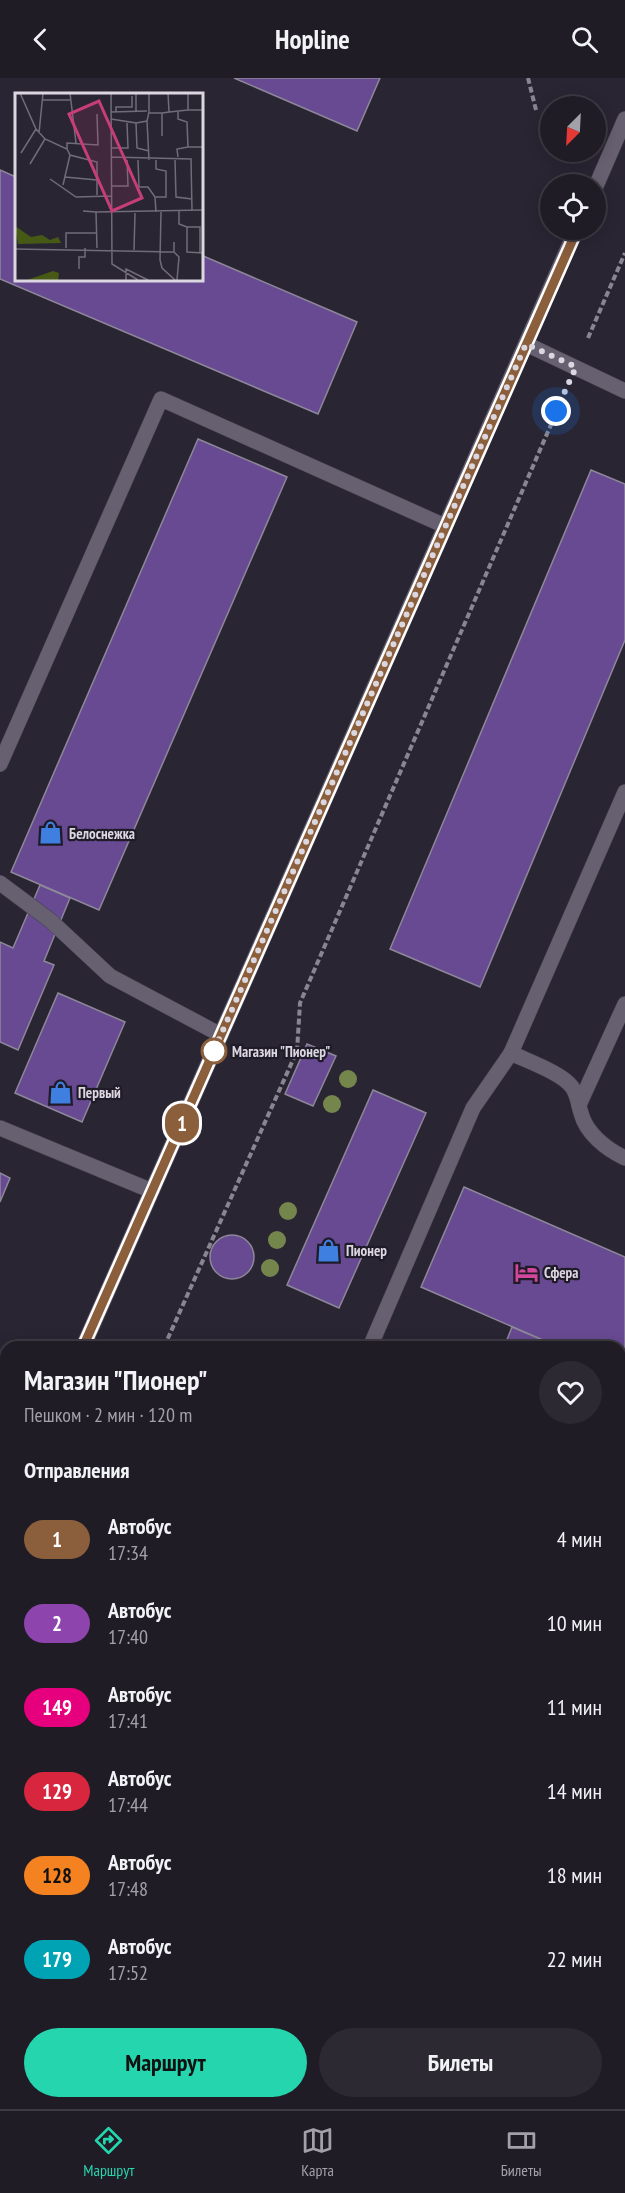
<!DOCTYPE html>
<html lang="ru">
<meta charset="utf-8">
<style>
body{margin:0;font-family:"PT Sans Narrow",sans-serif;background:#2d2932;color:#f1f3f6;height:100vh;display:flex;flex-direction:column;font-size:22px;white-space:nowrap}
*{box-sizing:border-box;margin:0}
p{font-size:20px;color:#a2a1a7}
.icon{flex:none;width:33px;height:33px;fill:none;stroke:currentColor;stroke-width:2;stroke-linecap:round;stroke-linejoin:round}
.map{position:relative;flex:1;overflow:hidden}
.sheet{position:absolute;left:0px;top:1263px;width:626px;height:768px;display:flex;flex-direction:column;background:#201c26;border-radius:18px 18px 0 0;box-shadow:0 3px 15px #0003,0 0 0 2px #3d3a43}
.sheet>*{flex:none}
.badge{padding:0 12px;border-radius:20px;font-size:21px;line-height:39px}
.needle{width:39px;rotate:204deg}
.buttons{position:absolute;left:540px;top:18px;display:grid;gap:12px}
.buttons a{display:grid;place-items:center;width:66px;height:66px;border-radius:50%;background:#201c26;box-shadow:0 3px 15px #0003,0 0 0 2px #3d3a43;font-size:30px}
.you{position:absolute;width:30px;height:30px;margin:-15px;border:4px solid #fff;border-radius:50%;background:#1a73e8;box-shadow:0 0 0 9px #1a73e833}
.map>.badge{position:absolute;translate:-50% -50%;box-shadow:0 0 0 3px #fff}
h2{padding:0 24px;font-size:22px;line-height:54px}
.round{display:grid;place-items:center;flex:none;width:63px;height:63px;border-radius:32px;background:#2d2932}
.head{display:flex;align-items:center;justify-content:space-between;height:102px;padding:0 24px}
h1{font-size:28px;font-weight:700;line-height:45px}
.cta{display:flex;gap:12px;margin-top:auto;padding:12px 24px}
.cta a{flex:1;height:69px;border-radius:36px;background:#25d5ae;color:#111;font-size:24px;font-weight:700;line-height:69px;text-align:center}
.cta a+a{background:#2d2932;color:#f1f3f6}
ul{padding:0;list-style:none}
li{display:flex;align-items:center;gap:18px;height:84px;padding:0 24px}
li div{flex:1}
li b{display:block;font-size:22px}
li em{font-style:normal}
li .badge{min-width:66px;font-weight:700;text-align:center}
header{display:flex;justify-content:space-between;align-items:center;height:78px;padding:0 24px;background:#201c26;font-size:27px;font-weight:700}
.menu{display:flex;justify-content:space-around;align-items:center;height:84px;border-top:2px solid #3d3a43;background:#201c26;font-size:16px;color:#a2a1a7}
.menu a{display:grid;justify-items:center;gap:3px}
.menu .selected{color:#25d5ae}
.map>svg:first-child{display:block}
.education{fill:#3b2b21}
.building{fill:#684a93;stroke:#8d8898;stroke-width:1.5}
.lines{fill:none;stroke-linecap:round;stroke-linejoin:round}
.lane-casing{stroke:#47424e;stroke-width:16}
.secondary-casing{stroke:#47424e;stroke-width:16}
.path{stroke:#8a8691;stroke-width:4;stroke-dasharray:6 3;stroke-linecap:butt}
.lane{stroke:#666070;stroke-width:15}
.secondary{stroke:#666070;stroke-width:15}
.tree{fill:#75864d}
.line-casing{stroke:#fff;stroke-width:14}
.line{stroke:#8b5e3c;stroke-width:9}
.walk{stroke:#dbd7e1;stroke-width:6;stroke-dasharray:0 10.8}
.stop-dot{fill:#fff;stroke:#8b5e3c;stroke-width:3}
.labels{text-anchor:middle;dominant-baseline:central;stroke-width:4.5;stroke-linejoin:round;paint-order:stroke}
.poi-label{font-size:15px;font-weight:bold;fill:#dbd7e1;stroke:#201b29;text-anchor:start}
.stop-label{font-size:15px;font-weight:bold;fill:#dbd7e1;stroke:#201b29;text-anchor:start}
.inset-road{fill:none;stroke:#716c79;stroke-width:1.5}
.view{fill:#c73e76;fill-opacity:0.15;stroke:#c73e76;stroke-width:3}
.inset-edge{fill:none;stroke:#dbd7e1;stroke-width:3}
</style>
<header><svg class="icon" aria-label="back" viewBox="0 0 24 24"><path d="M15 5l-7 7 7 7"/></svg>Hopline<svg class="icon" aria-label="search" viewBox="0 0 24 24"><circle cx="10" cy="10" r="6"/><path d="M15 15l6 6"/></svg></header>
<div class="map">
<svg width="625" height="2031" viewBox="0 0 625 2031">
<rect width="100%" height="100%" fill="#2a2533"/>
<!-- education -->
<polygon class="education" points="625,1888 625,2031 570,2031 568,2030 570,2025 620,2025 620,1902"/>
<!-- building -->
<g class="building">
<polygon points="234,0 380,0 357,53"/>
<polygon points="0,92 16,99 16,201 201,201 201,177 357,244 318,336 0,201"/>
<polygon points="198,361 287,399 99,832 11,794"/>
<polygon points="591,392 625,406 625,562 480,909 390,871"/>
<polygon points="40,807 70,820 44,883 54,887 18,972 0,964 0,864 13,870"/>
<polygon points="58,915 125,944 82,1044 15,1015"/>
<polygon points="307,966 336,978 313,1028 285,1016"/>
<polygon points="373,1012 426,1035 339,1230 287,1207"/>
<polygon points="0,1095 10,1100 0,1124"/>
<polygon points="464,1109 625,1179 625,1298 620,1295 620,1269 559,1269 421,1209"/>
<circle cx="232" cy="1179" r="22"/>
<polygon points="512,1249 559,1269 504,1269"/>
</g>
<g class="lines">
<defs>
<g id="lane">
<polyline points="526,266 625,313"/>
<polyline points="0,686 161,321 445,448"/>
<path d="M 625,714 L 511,975 C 527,983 562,995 572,1009 C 578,1017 578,1026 581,1035 C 586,1055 606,1071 625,1080"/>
<polyline points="0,805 51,843 110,898 221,957"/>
<polyline points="579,1027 625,926"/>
<polyline points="0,1050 152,1113"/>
<polyline points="370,1269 473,1030 511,975"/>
<polyline points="620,1419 625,1421"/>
<polyline points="620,1737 625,1725"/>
<polyline points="537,2025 539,2031"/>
</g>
<g id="secondary">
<polyline points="596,108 625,41"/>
<polyline points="83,1269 576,152"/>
<polyline points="0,1459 6,1446"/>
</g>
</defs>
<!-- lane casing -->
<use href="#lane" class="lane-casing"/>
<!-- secondary casing -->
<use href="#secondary" class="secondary-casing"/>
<!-- path -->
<g class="path">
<polyline points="528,0 536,32"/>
<polyline points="588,260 625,175"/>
<polyline points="164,1269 297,973 300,925 563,319"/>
<polyline points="0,1634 6,1620"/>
<polyline points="0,1788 6,1790"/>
</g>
<!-- lane -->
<use href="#lane" class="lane"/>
<!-- secondary -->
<use href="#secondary" class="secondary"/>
</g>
<!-- trees -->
<g class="tree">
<circle cx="348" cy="1001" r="9"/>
<circle cx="332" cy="1026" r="9"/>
<circle cx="288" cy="1133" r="9"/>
<circle cx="277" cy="1162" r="9"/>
<circle cx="270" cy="1190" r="9"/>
</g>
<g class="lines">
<defs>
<polyline id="line" points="83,1269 577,152"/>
</defs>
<!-- line casing -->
<use href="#line" class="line-casing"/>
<!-- line -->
<use href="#line" class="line"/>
<!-- walk -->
<polyline class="walk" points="214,973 212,977 526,266 576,289 556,333"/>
</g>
<!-- icons -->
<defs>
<symbol id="shop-bare" viewBox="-9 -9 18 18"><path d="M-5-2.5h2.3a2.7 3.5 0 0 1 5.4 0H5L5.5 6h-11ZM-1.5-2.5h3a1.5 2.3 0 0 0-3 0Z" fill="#3f7fe0" stroke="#201b29" stroke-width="2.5" paint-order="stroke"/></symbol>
<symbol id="hotel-bare" viewBox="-9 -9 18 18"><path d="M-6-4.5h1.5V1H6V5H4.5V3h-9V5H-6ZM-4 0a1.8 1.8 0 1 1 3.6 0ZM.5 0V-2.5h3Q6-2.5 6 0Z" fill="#d1479c" stroke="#201b29" stroke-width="2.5" paint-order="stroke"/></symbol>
</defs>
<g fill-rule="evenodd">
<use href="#shop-bare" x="34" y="738" width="33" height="33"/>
<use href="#shop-bare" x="44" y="998" width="33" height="33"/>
<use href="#shop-bare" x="312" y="1156" width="33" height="33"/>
<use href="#hotel-bare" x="510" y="1178" width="33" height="33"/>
</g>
<!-- markers -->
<circle class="stop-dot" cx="214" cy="973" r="12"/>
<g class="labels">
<!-- poi labels -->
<g class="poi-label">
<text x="69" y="755">Белоснежка</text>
<text x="78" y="1014">Первый</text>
<text x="346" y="1172">Пионер</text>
<text x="544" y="1194">Сфера</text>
</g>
<!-- stop labels -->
<g class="stop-label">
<text x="232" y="973">Магазин "Пионер"</text>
</g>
</g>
<!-- overview -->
<g transform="translate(15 15)">
<rect width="188" height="188" fill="#2a2533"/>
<path d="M 0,133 L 16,144 L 27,142 L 35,147 L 43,144 L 46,150 L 3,151 ZM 38,178 L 44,180 L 43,187 L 12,187 Z" fill="#465915"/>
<path class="inset-road" d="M 5,0 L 21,36 L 30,46 L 52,56 L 55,62 L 82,69 L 82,102M 55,0 L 61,50M 96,0 L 97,171 L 123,187M 121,0 L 121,19M 134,0 L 134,20 L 147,20 L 154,19 L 153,0M 173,0 L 173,17 L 188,17M 28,7 L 55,7M 96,19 L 132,18M 101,19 L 101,14 L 117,14 L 117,3M 154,19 L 173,17M 163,19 L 163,26 L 172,29 L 173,54 L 188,54M 147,20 L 147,43M 96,26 L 121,30 L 122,55 L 134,58M 132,28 L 134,67M 121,30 L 132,28 L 134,19M 24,40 L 28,0M 96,55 L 113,55 L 112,30M 52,56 L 52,50 L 83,52 L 82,21M 6,60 L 21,36M 96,64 L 176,66 L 177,117M 163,64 L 162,56 L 173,54M 123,67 L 124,94 L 133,94 L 140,104M 141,67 L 141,76 L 151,78 L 151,104 L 140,104 L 141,119M 160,67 L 161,104 L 177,106M 15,71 L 30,46M 50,84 L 82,87M 35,86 L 61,104 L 96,103M 48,92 L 55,62M 96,93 L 113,93 L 112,67M 68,118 L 81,119 L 82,155M 164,118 L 164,131 L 172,134M 81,119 L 188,117M 146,119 L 145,167 L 147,175 L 160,187M 159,149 L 159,159 L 164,164 L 162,187M 51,155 L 51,140 L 82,140M 0,156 L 159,159M 119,157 L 120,120M 185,159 L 185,134 L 172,134 L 172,159 L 188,160M 64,176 L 64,164 L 70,164 L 70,155M 111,187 L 111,176 L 133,187"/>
<path class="view" d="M 84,8 L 127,105 L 97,118 L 54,21 Z"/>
<rect width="188" height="188" class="inset-edge"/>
</g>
</svg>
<div class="buttons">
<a><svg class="needle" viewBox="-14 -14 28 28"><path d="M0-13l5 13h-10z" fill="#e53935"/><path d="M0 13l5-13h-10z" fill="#a2a1a7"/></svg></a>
<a><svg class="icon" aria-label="locate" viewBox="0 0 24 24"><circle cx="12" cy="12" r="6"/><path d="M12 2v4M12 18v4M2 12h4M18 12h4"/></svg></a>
</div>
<div class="you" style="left:556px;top:333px"></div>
<b class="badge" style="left:182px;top:1045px;background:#8b5e3c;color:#fff">1</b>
<section class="sheet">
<div class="head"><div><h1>Магазин &quot;Пионер&quot;</h1><p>Пешком · 2 мин · 120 m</p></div><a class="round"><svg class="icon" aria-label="heart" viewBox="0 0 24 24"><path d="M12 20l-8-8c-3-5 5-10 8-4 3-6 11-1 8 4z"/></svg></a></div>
<h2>Отправления</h2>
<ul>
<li><span class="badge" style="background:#8b5e3c;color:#fff">1</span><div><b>Автобус</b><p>17:34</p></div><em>4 мин</em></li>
<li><span class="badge" style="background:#8e44ad;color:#fff">2</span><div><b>Автобус</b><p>17:40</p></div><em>10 мин</em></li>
<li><span class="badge" style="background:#e6007e;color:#fff">149</span><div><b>Автобус</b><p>17:41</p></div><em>11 мин</em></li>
<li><span class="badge" style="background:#d7263d;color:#fff">129</span><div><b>Автобус</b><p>17:44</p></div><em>14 мин</em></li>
<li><span class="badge" style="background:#f58220;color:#111">128</span><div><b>Автобус</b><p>17:48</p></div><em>18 мин</em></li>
<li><span class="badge" style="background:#00a3b4;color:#fff">179</span><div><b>Автобус</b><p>17:52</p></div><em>22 мин</em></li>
</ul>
<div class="cta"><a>Маршрут</a><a>Билеты</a></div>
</section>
</div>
<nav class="menu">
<a class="selected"><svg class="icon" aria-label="directions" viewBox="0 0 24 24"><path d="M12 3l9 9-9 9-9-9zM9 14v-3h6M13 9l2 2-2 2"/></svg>Маршрут</a>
<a><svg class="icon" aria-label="map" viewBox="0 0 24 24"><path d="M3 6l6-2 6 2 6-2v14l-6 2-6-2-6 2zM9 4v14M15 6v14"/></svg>Карта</a>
<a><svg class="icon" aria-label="tickets" viewBox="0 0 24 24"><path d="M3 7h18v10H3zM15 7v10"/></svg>Билеты</a>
</nav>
